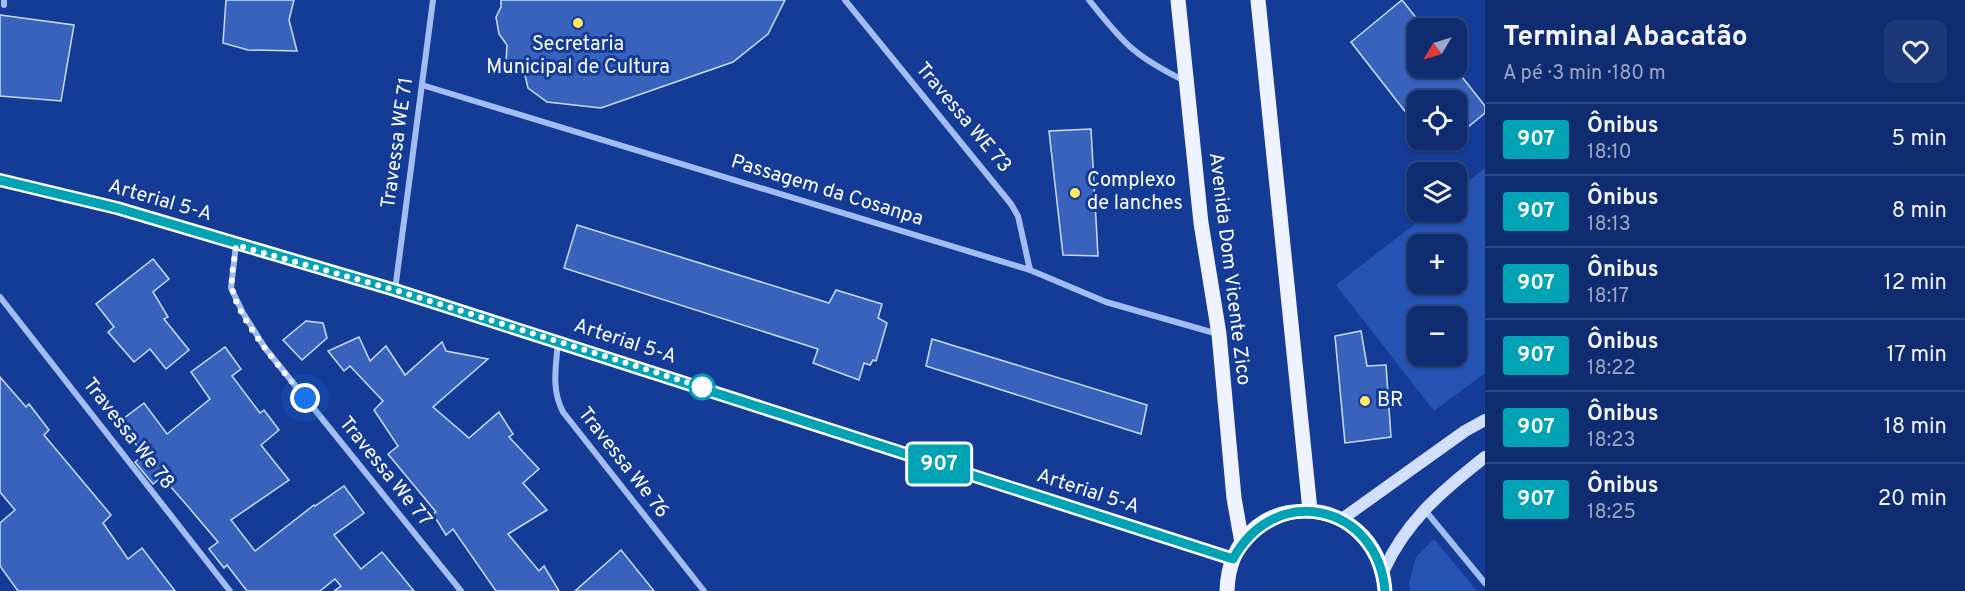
<!DOCTYPE html>
<html lang="pt">
<meta charset="utf-8">
<style>
body{margin:0;font-family:Overpass,sans-serif;background:#1d3878;color:#f1f3f6;height:100vh;display:flex;flex-direction:column;font-size:22px;white-space:nowrap}
*{box-sizing:border-box;margin:0}
p{font-size:20px;color:#9ba7c3}
.icon{flex:none;width:33px;height:33px;fill:none;stroke:currentColor;stroke-width:2;stroke-linecap:round;stroke-linejoin:round}
.map{position:relative;flex:1;overflow:hidden}
.panel{display:flex;flex-direction:column;background:#0f2c70;width:480px}
.panel>*{flex:none}
.badge{padding:0 12px;border-radius:4px;font-size:21px;line-height:39px}
.needle{width:39px;rotate:232deg}
.tools{position:absolute;left:1407px;top:18px;display:grid;gap:12px}
.tools a{display:grid;place-items:center;width:60px;height:60px;border-radius:12px;background:#0f2c70;box-shadow:0 2px 4px #0004,0 0 0 2px #2f4883;font-size:30px}
.you{position:absolute;width:30px;height:30px;margin:-15px;border:4px solid #fff;border-radius:50%;background:#1a73e8;box-shadow:0 0 0 9px #1a73e833}
.map>.badge{position:absolute;translate:-50% -50%;box-shadow:0 0 0 3px #fff}
.round{display:grid;place-items:center;flex:none;width:63px;height:63px;border-radius:12px;background:#1d3878}
.summary{display:flex;align-items:center;justify-content:space-between;height:102px;padding:0 18px}
h1{font-size:28px;font-weight:700;line-height:45px}
ul{padding:0;list-style:none}
li{display:flex;align-items:center;gap:18px;height:72px;padding:0 18px;border-top:2px solid #2f4883}
li div{flex:1}
li b{display:block;font-size:22px}
li em{font-style:normal}
li .badge{min-width:66px;font-weight:700;text-align:center}
main{display:flex;flex:1;min-height:0}
.map>svg:first-child{display:block}
.green{fill:#2654b4;fill-rule:evenodd}
.building{fill:#3862bb;stroke:#cbdbfc;stroke-width:1.5}
.lines{fill:none;stroke-linecap:round;stroke-linejoin:round}
.street{stroke:#a3bdf2;stroke-width:6}
.secondary{stroke:#d2dffc;stroke-width:12}
.primary{stroke:#eef3ff;stroke-width:15}
.line-casing{stroke:#fff;stroke-width:14}
.line{stroke:#00a3b4;stroke-width:9}
.walk{stroke:#fff;stroke-width:6;stroke-dasharray:0 10.8}
.poi-dot{fill:#ffe764;stroke:#143b95;stroke-width:2}
.stop-dot{fill:#fff;stroke:#00a3b4;stroke-width:3}
.labels{text-anchor:middle;dominant-baseline:central;stroke-width:6;stroke-linejoin:round;paint-order:stroke}
.poi-label{font-size:20px;fill:#fff;stroke:#143b95;text-anchor:start}
.street-label{font-size:20px;fill:#fff;stroke:#143b95}
</style>
<main>
<div class="map">
<svg width="1485" height="591" viewBox="0 0 1485 591">
<rect width="100%" height="100%" fill="#143b95"/>
<!-- green -->
<g class="green">
<path d="M 1485,168 L 1485,373 L 1434,411 L 1336,285 L 1430,212 L 1456,212 L 1457,190 ZM 1418,244 L 1456,244 L 1456,284 L 1418,284 ZM 1418,316 L 1456,316 L 1456,356 L 1418,356 Z"/>
<polygon points="1434,539 1477,591 1410,591 1409,583 1416,557"/>
</g>
<!-- building -->
<g class="building">
<polygon points="226,0 294,0 289,20 297,51 248,50 223,43"/>
<polygon points="501,0 785,0 768,34 733,62 601,108 547,102 528,88 524,71 506,63 507,45 499,34 496,17 501,7"/>
<polygon points="1402,0 1418,20 1418,68 1455,68 1485,106 1485,113 1456,137 1456,100 1418,100 1418,128 1351,42"/>
<polygon points="0,15 74,25 61,101 0,96"/>
<polygon points="1091,129 1098,256 1063,255 1049,131"/>
<polygon points="577,225 829,303 836,290 882,304 878,318 887,323 876,361 873,360 870,365 864,363 859,380 813,363 818,349 564,268"/>
<polygon points="153,259 169,279 153,292 168,317 164,319 189,350 166,369 150,349 134,362 108,332 114,327 96,304"/>
<polygon points="306,321 323,323 327,338 302,360 283,340"/>
<polygon points="1361,331 1367,366 1386,365 1391,437 1345,443 1335,336"/>
<polygon points="359,337 370,361 386,346 405,375 442,342 446,351 488,359 433,407 469,438 499,412 513,434 509,437 539,469 523,483 547,510 508,534 539,571 544,566 559,591 496,591 453,529 446,535 433,514 436,512 388,454 398,446 374,410 383,401 350,366 344,371 328,351"/>
<polygon points="932,339 1147,405 1141,434 926,366"/>
<polygon points="225,347 241,369 232,376 260,413 264,410 279,430 261,445 289,480 231,520 255,551 314,505 315,506 344,486 364,513 334,535 361,569 382,552 414,591 334,591 341,586 335,579 320,591 247,591 227,565 224,568 209,549 218,542 185,503 162,477 153,484 135,462 144,455 119,422 144,403 167,434 210,399 191,372"/>
<polygon points="0,377 26,407 29,404 49,430 44,435 111,515 103,523 128,559 142,548 175,591 18,591 0,566 0,523 15,510 0,492"/>
<polygon points="621,550 654,591 575,591"/>
</g>
<g class="lines">
<!-- street -->
<g class="street">
<polyline points="845,0 1011,204 1018,216 1030,270"/>
<path d="M 1089,0 C 1123,43 1134,56 1185,81"/>
<polyline points="4,5 4,0"/>
<polyline points="422,85 1030,270 1106,302 1218,334"/>
<polyline points="236,245 231,288 243,313 265,348 461,591"/>
<polyline points="395,290 433,0"/>
<polyline points="0,297 230,591"/>
<path d="M 558,342 C 556,367 551,389 563,412 L 704,591"/>
<polyline points="1424,509 1485,583"/>
</g>
<!-- secondary -->
<g class="secondary">
<polyline points="0,180 117,208 395,290 1233,559"/>
<polyline points="1342,519 1465,431 1485,420"/>
<path d="M 1384,570 C 1406,521 1443,490 1485,457"/>
</g>
<!-- primary -->
<g class="primary">
<polyline points="1178,0 1201,223 1219,334 1234,498 1242,543"/>
<polyline points="1258,0 1310,510"/>
<path d="M 1227,591 C 1230,485 1377,484 1385,591"/>
</g>
</g>
<g class="lines">
<defs>
<path id="line" d="M 0,180 L 117,208 L 395,290 L 1233,559 C 1275,481 1378,504 1385,591"/>
</defs>
<!-- line casing -->
<use href="#line" class="line-casing"/>
<!-- line -->
<use href="#line" class="line"/>
<!-- walk -->
<path class="walk" d="M 305,398 C 286,374 234,316 232,286 C 231,273 235,258 236,245 L 395,290 L 705,388 L 702,387"/>
</g>
<!-- markers -->
<g class="poi-dot">
<circle cx="578" cy="23" r="6"/>
<circle cx="1075" cy="193" r="6"/>
<circle cx="1365" cy="401" r="6"/>
</g>
<circle class="stop-dot" cx="702" cy="387" r="12"/>
<g class="labels">
<!-- poi labels -->
<g class="poi-label">
<text x="578" y="45" text-anchor="middle">Secretaria<tspan x="578" dy="23">Municipal de Cultura</tspan></text>
<text x="1087" y="181">Complexo<tspan x="1087" dy="23">de lanches</tspan></text>
<text x="1377" y="401">BR</text>
</g>
<!-- street labels -->
<g class="street-label">
<text transform="translate(963 118) rotate(50)">Travessa WE 73</text>
<text transform="translate(398 143) rotate(-82)">Travessa WE 71</text>
<text transform="translate(827 191) rotate(17)">Passagem da Cosanpa</text>
<text transform="translate(160 201) rotate(16)">Arterial 5-A</text>
<text transform="translate(1229 269) rotate(83)">Avenida Dom Vicente Zico</text>
<text transform="translate(625 342) rotate(18)">Arterial 5-A</text>
<text transform="translate(128 434) rotate(52)">Travessa We 78</text>
<text transform="translate(623 463) rotate(52)">Travessa We 76</text>
<text transform="translate(385 472) rotate(51)">Travessa We 77</text>
<text transform="translate(1088 492) rotate(18)">Arterial 5-A</text>
</g>
</g>
</svg>
<div class="tools">
<a><svg class="needle" viewBox="-14 -14 28 28"><path d="M0-13l5 13h-10z" fill="#e53935"/><path d="M0 13l5-13h-10z" fill="#9ba7c3"/></svg></a>
<a><svg class="icon" aria-label="locate" viewBox="0 0 24 24"><circle cx="12" cy="12" r="6"/><path d="M12 2v4M12 18v4M2 12h4M18 12h4"/></svg></a>
<a><svg class="icon" aria-label="layers" viewBox="0 0 24 24"><path d="M12 4l9 5-9 5-9-5zM3 14l9 5 9-5"/></svg></a>
<a>+</a>
<a>−</a>
</div>
<div class="you" style="left:305px;top:398px"></div>
<b class="badge" style="left:939px;top:464px;background:#00a3b4;color:#fff">907</b>
</div>
<section class="panel">
<div class="summary"><div><h1>Terminal Abacatão</h1><p>A pé · 3 min · 180 m</p></div><a class="round"><svg class="icon" aria-label="heart" viewBox="0 0 24 24"><path d="M12 20l-8-8c-3-5 5-10 8-4 3-6 11-1 8 4z"/></svg></a></div>
<ul>
<li><span class="badge" style="background:#00a3b4;color:#fff">907</span><div><b>Ônibus</b><p>18:10</p></div><em>5 min</em></li>
<li><span class="badge" style="background:#00a3b4;color:#fff">907</span><div><b>Ônibus</b><p>18:13</p></div><em>8 min</em></li>
<li><span class="badge" style="background:#00a3b4;color:#fff">907</span><div><b>Ônibus</b><p>18:17</p></div><em>12 min</em></li>
<li><span class="badge" style="background:#00a3b4;color:#fff">907</span><div><b>Ônibus</b><p>18:22</p></div><em>17 min</em></li>
<li><span class="badge" style="background:#00a3b4;color:#fff">907</span><div><b>Ônibus</b><p>18:23</p></div><em>18 min</em></li>
<li><span class="badge" style="background:#00a3b4;color:#fff">907</span><div><b>Ônibus</b><p>18:25</p></div><em>20 min</em></li>
</ul>
</section>
</main>
